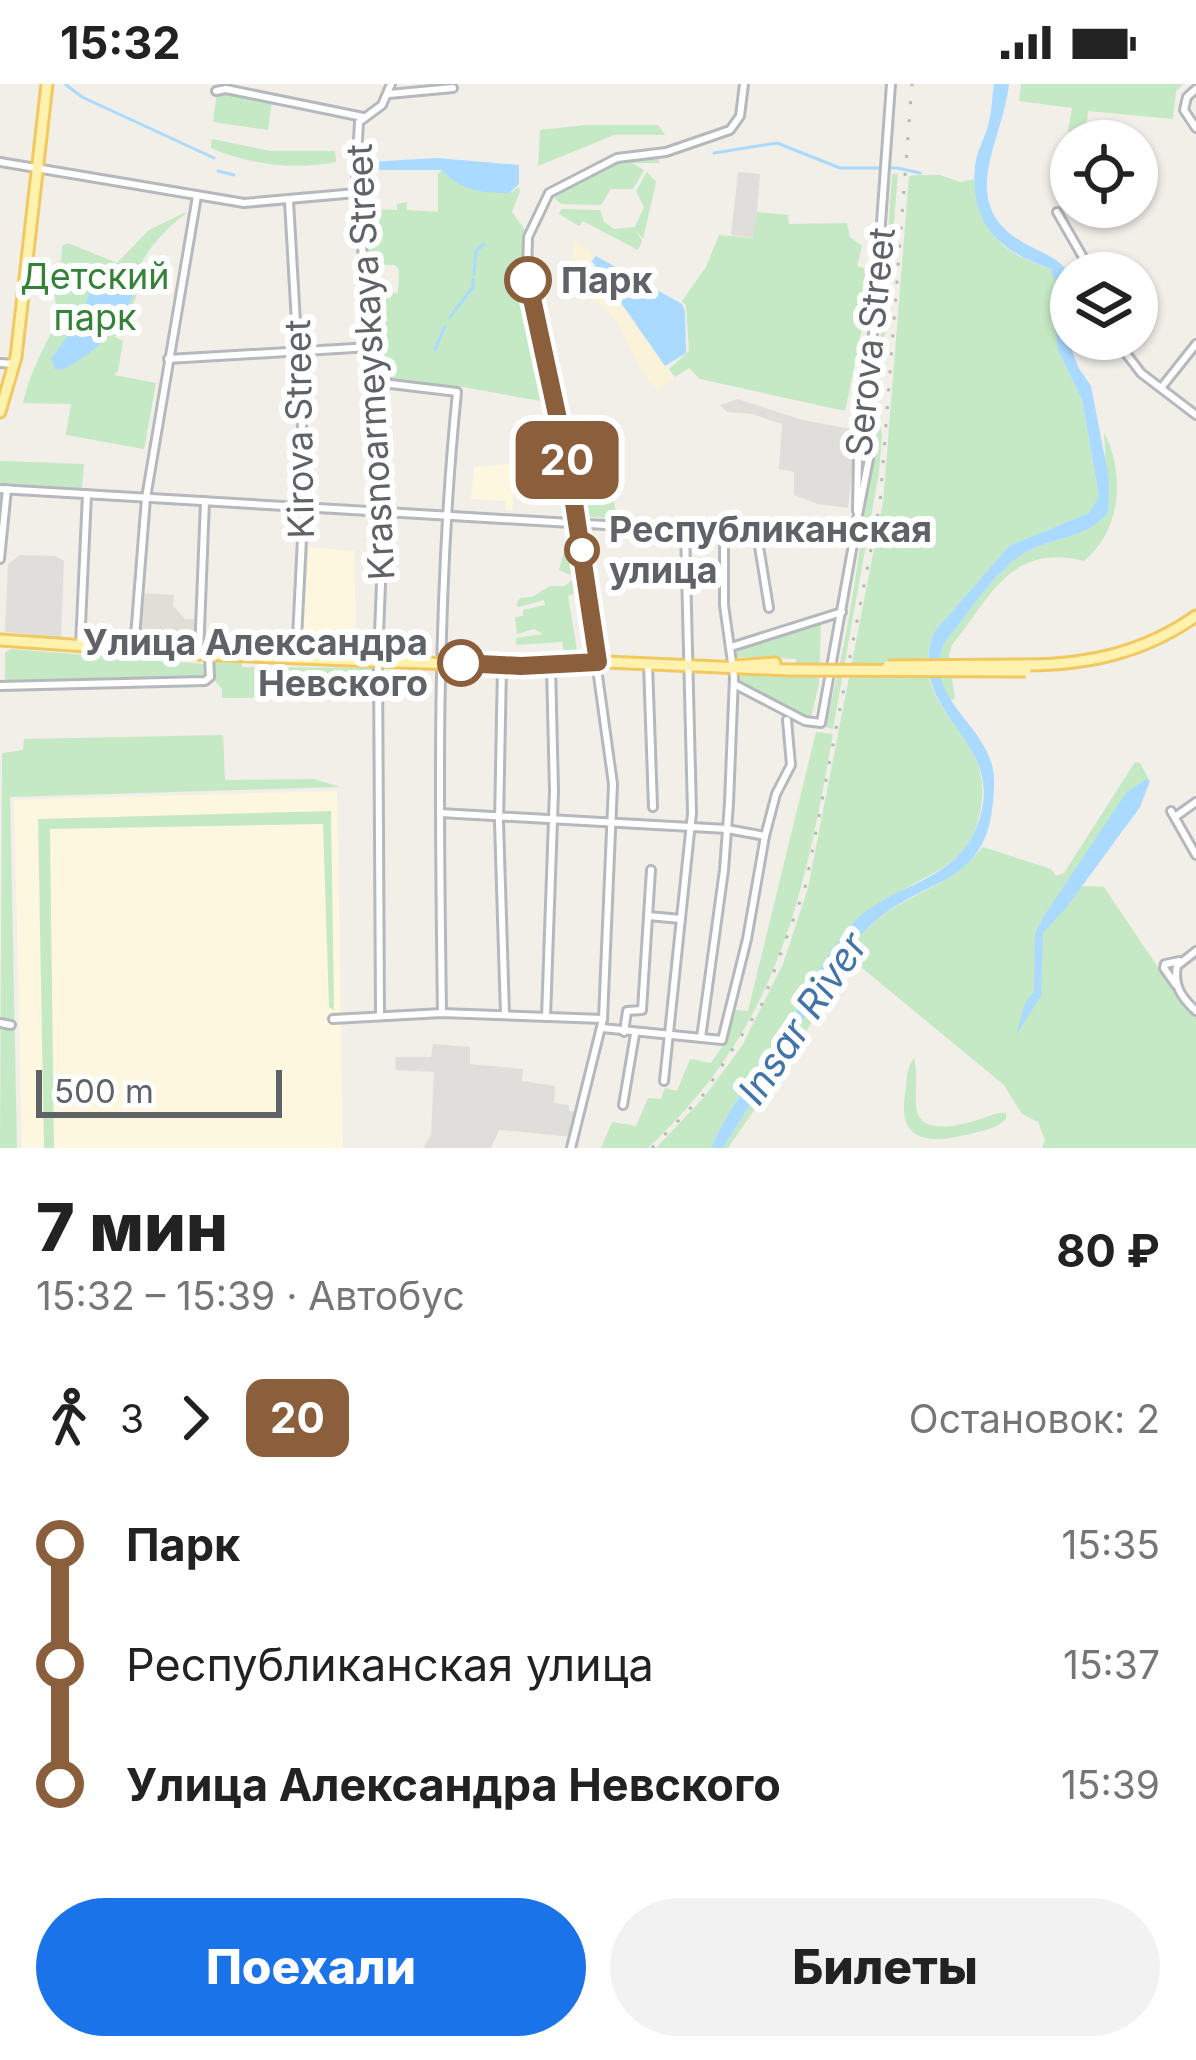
<!DOCTYPE html>
<html lang="ru">
<meta charset="utf-8">
<style>
body{margin:0;font-family:Inter,sans-serif;background:#f2f2f2;color:#222;height:100vh;display:flex;flex-direction:column;font-size:45px;white-space:nowrap}
*{box-sizing:border-box;margin:0}
p{font-size:39px;color:#767676}
.icon{flex:none;width:66px;height:66px;fill:none;stroke:currentColor;stroke-width:2;stroke-linecap:round;stroke-linejoin:round}
.map{position:relative;height:1064px;overflow:hidden}
.details{display:flex;flex-direction:column;background:#fff;flex:1}
.details>*{flex:none}
.badge{padding:0 24px;border-radius:18px;font-size:42px;line-height:78px}
.tools{position:absolute;left:1050px;top:36px;display:grid;gap:24px}
.tools a{display:grid;place-items:center;width:108px;height:108px;border-radius:50%;background:#fff;box-shadow:0 3px 9px #0004;font-size:60px}
.scale{position:absolute;left:36px;bottom:30px;width:246px;box-sizing:border-box;padding-left:12px;border:6px solid #5f6368;border-top:0;font-size:33px;line-height:42px;white-space:nowrap;color:#5f6368;-webkit-text-stroke:9px #fff;paint-order:stroke}
.map>.badge{position:absolute;translate:-50% -50%;box-shadow:0 0 0 6px #fff}
.legs{display:flex;align-items:center;gap:18px;height:132px;padding:0 36px;font-size:39px}
.legs p{margin-inline-start:auto}
.headline{display:flex;align-items:center;justify-content:space-between;height:204px;padding:0 36px}
h1{font-size:66px;font-weight:800;line-height:90px}
.button{display:flex;gap:24px;margin-top:auto;padding:24px 36px}
.button a{flex:1;height:138px;border-radius:72px;background:#1a73e8;color:#fff;font-size:48px;font-weight:800;line-height:138px;text-align:center}
.button a+a{background:#f2f2f2;color:#222}
ul{padding:0 36px;list-style:none}
li{display:flex;align-items:center;gap:42px;height:120px;font-size:45px}
li i{display:grid;place-items:center;width:18px;height:100%;margin:0 15px;background:currentColor}
li i::after{content:'';width:30px;height:30px;margin:-15px;border:9px solid;border-radius:50%;background:#fff}
li p{margin-inline-start:auto}
li:first-child i{background:linear-gradient(#0000 50%,currentColor 0)}
li:last-child i{background:linear-gradient(currentColor 50%,#0000 0)}
.status{display:flex;justify-content:space-between;align-items:center;height:84px;padding:0 60px;background:#fff;direction:ltr}
.status svg{height:33px;fill:currentColor}
.map>svg:first-child{display:block}
.commercial{fill:#fef7e0}
.industrial{fill:#e0deda}
.education{fill:#e1ded6}
.green{fill:#c5e8c5}
.sand{fill:#fbf3d9}
.water{fill:#aadaff}
.lines{fill:none;stroke-linecap:round;stroke-linejoin:round}
.stream{stroke:#aadaff;stroke-width:3}
.minor-casing{stroke:#b5b8bc;stroke-width:12}
.major-casing{stroke:#f2c960;stroke-width:15}
.minor{stroke:#fff;stroke-width:6}
.major{stroke:#fff2af;stroke-width:9}
.rail{stroke:#b6b7b8;stroke-width:3;stroke-dasharray:3 15;stroke-linecap:butt}
.major-bridge-casing{stroke:#f2c960;stroke-width:15;stroke-linecap:butt}
.major-bridge{stroke:#fff2af;stroke-width:9}
.line-1-casing{stroke:#fff;stroke-width:27}
.line-1{stroke:#8b5e3c;stroke-width:18}
.stop-1-dot{fill:#fff;stroke:#8b5e3c;stroke-width:6}
.labels{text-anchor:middle;dominant-baseline:central;stroke-width:12;stroke-linejoin:round;paint-order:stroke}
.park-label{font-size:36px;fill:#348238;stroke:#fff}
.stop-label{font-size:36px;font-weight:bold;fill:#5f6368;stroke:#fff;text-anchor:start}
.street-label{font-size:36px;fill:#5f6368;stroke:#fff}
.water-label{font-size:39px;font-style:italic;fill:#4174aa;stroke:#fff}
</style>
<div class="status"><b>15:32</b><svg viewBox="0 0 49 12"><path d="M0 12V9h3v3zM5 12V6h3v6zM10 12V3h3v9zM15 12V0h3v12zM26 1h20v11H26zM47 4h2v5h-2z"/></svg></div>
<div class="map">
<svg width="1196" height="1064" viewBox="0 0 1196 1064">
<rect width="100%" height="100%" fill="#f1efe8"/>
<!-- commercial -->
<g class="commercial">
<polygon points="521,379 521,387 516,388 512,427 506,427 505,417 471,415 474,383"/>
<polygon points="309,463 354,467 356,554 303,555"/>
<polygon points="337,707 343,1064 22,1064 14,716"/>
</g>
<!-- industrial -->
<g class="industrial">
<polygon points="738,88 760,90 755,154 731,151"/>
<polygon points="737,315 803,336 851,345 848,374 853,377 848,424 818,420 794,411 794,388 779,385 782,340 752,330 727,328 720,321"/>
<polygon points="20,471 55,472 64,477 61,554 5,548 8,480"/>
<polygon points="433,960 470,963 470,980 523,985 522,997 555,1002 554,1019 569,1021 569,1027 581,1029 574,1053 499,1046 491,1064 423,1064 431,1051 434,988 396,986 395,973 431,973"/>
</g>
<!-- education -->
<polygon class="education" points="141,509 174,511 173,522 185,535 198,535 197,567 137,564"/>
<!-- green -->
<g class="green">
<polygon points="1021,0 1183,0 1176,7 1173,35 1088,27 1085,57 1076,57 1068,47 1072,24 1019,17"/>
<polygon points="226,7 272,16 268,46 213,38 217,8"/>
<polygon points="585,41 658,41 665,51 614,51 538,82 540,46"/>
<path d="M 212,55 L 270,67 L 335,67 L 336,78 C 294,86 250,81 211,64 Z"/>
<polygon points="657,73 660,79 632,79 644,86 633,105 611,105 601,121 561,120 552,111 617,77"/>
<polygon points="442,86 512,108 518,103 520,107 512,128 525,146 522,186 550,312 546,318 463,303 382,297 375,292 369,210 371,206 385,205 385,210 398,209 399,186 395,181 384,181 377,187 367,182 363,134 372,125 397,126 397,120 407,118 407,126 438,128 438,90"/>
<polygon points="647,88 656,98 643,155 637,147 642,157 638,166 583,137 579,142 559,130 561,125 600,126 604,138 614,145 635,143 644,123 636,107"/>
<path d="M 892,90 L 898,90 L 878,328 L 882,352 L 879,388 L 833,645 L 825,643 C 872,463 879,274 892,90 Z"/>
<path d="M 918,91 L 940,91 L 960,98 L 976,95 C 982,151 998,167 1051,185 L 1056,194 L 1058,266 L 1082,316 L 1099,412 L 1089,429 L 1009,462 L 934,548 C 902,637 1009,643 976,743 C 965,777 938,786 910,802 C 891,812 834,866 821,883 C 805,905 795,932 780,955 C 755,992 728,1022 711,1064 L 656,1064 L 705,1012 L 742,962 L 783,880 L 808,804 L 883,419 L 909,92 Z"/>
<polygon points="757,128 788,131 789,140 847,139 850,153 862,162 857,182 874,187 845,327 700,295 689,284 675,293 669,285 689,267 686,222 682,217 706,183 719,151 753,154"/>
<path d="M 184,129 L 187,129 C 171,139 142,169 138,189 C 136,200 139,207 134,218 C 129,231 121,241 115,253 L 123,257 L 118,287 L 114,291 L 156,299 L 144,365 L 66,351 L 71,320 L 23,319 C 30,286 47,260 60,229 C 47,211 63,184 62,162 L 68,159 L 117,179 L 149,146 Z"/>
<path d="M 1104,348 C 1125,390 1122,445 1084,477 C 1011,459 992,511 952,561 L 949,572 L 955,615 L 950,616 C 937,598 936,578 945,558 C 968,530 992,490 1023,470 C 1049,453 1090,455 1108,428 Z"/>
<polygon points="0,377 84,380 82,404 0,399"/>
<polygon points="608,383 617,435 580,432 572,387"/>
<polygon points="564,468 577,472 580,489 576,492 581,493 583,506 568,512 577,566 564,567 562,558 516,561 516,554 543,550 534,545 517,550 515,533 523,532 523,526 545,521 544,516 519,523 516,521 520,514 532,513 550,502 565,502 575,493 559,486"/>
<polygon points="821,538 819,600 811,633 805,633 739,597 742,590 795,591 796,575 737,573 735,570 744,563"/>
<polygon points="10,565 204,580 207,592 5,598 5,569"/>
<polygon points="210,575 241,577 242,583 372,584 375,613 222,614 222,605 211,592"/>
<path d="M 816,648 L 833,650 C 803,818 778,942 648,1064 L 601,1064 L 612,1038 L 636,1042 L 648,1014 L 661,1015 L 665,1004 L 677,1007 L 690,975 L 711,979 L 726,957 L 733,926 L 748,927 Z"/>
<polygon points="223,651 225,696 314,695 340,703 10,713 17,1064 0,1064 2,669 23,666 24,655"/>
<path d="M 1135,678 L 1140,679 L 1150,697 L 1146,695 L 1081,802 L 1104,803 L 1184,922 L 1188,921 L 1196,932 L 1196,1064 L 1042,1064 L 1045,1056 L 1038,1038 L 1022,1030 L 1004,1001 L 850,874 L 792,971 L 728,1064 L 723,1064 L 844,870 C 859,852 875,835 895,823 C 929,804 957,794 983,763 L 1051,785 L 1056,792 L 1064,789 Z"/>
<polygon points="331,727 334,926 329,923 323,740 50,745 54,1064 44,1064 38,735"/>
<path d="M 914,974 C 918,991 915,1005 916,1022 C 920,1060 978,1035 999,1029 L 1006,1029 L 1006,1035 C 996,1045 984,1046 970,1050 C 934,1059 897,1061 905,1011 C 908,996 905,986 914,974 Z"/>
</g>
<!-- sand -->
<path class="sand" d="M 575,157 L 591,167 L 590,178 L 674,294 L 658,306 C 629,282 625,226 587,214 L 583,218 L 567,202 Z"/>
<!-- water -->
<g class="water">
<path d="M 994,0 L 1009,0 C 1002,60 955,120 1024,159 C 1041,169 1060,173 1069,191 L 1068,254 L 1078,283 L 1091,302 L 1109,395 L 1108,428 C 1090,455 1049,453 1023,470 C 992,490 968,530 945,558 C 921,610 980,636 992,681 C 995,692 994,706 993,718 C 986,792 943,792 891,825 C 873,837 858,853 844,870 L 723,1064 L 711,1064 C 728,1023 754,993 779,956 C 804,918 821,874 852,840 C 888,801 950,800 974,749 C 1017,654 902,636 934,548 L 1009,462 L 1089,429 L 1099,412 L 1082,316 L 1058,266 L 1054,236 L 1057,204 L 1051,185 C 999,167 970,141 975,82 C 976,67 986,53 989,38 C 992,26 992,12 994,0 Z"/>
<path d="M 436,74 L 519,81 L 519,100 L 509,109 C 479,109 464,107 441,86 L 366,86 L 368,78 Z"/>
<polygon points="596,172 682,220 685,227 686,269 665,282 592,177"/>
<path d="M 106,183 L 136,201 C 125,241 98,268 62,286 L 55,285 L 51,275 L 84,230 L 93,189 L 97,184 Z"/>
<polygon points="1146,695 1150,697 1140,723 1066,824 1043,849 1041,912 1016,951 1025,919 1034,908 1035,850 1044,832 1126,709"/>
</g>
<g class="lines">
<!-- stream -->
<g class="stream">
<polyline points="65,0 82,13 214,74"/>
<polyline points="714,69 777,59 840,84 897,84 920,89"/>
<polyline points="218,87 234,91"/>
<polyline points="474,190 476,167 484,160"/>
<polyline points="456,225 473,203 473,195"/>
<polyline points="450,233 454,228"/>
<polyline points="435,266 445,242"/>
</g>
<defs>
<g id="minor">
<polyline points="1196,5 1187,13 1184,26 1196,44"/>
<polyline points="216,7 226,5 363,33"/>
<polyline points="389,10 453,4"/>
<polyline points="0,78 244,119 356,109"/>
<polyline points="289,117 305,395 296,574"/>
<polyline points="1057,128 1092,189"/>
<polyline points="1115,255 1141,289 1196,331"/>
<polyline points="168,275 371,263"/>
<polyline points="0,279 14,280"/>
<path d="M 374,298 L 457,308 C 436,515 439,721 442,929"/>
<polyline points="1161,304 1196,260"/>
<polyline points="0,405 839,455 849,451 856,437"/>
<polyline points="857,427 858,369 865,339"/>
<polyline points="857,436 869,375 867,333 891,0"/>
<polyline points="757,450 769,524"/>
<polyline points="0,475 7,405"/>
<polyline points="80,562 87,410"/>
<polyline points="731,563 842,528"/>
<polyline points="134,566 146,414 197,112"/>
<polyline points="199,570 205,417"/>
<polyline points="648,580 653,723"/>
<polyline points="502,582 499,738 505,931"/>
<polyline points="734,600 805,637 821,639 855,449"/>
<polyline points="0,602 205,597 210,593 209,571"/>
<polyline points="1171,727 1196,771"/>
<polyline points="440,729 727,745 765,752"/>
<polyline points="1175,733 1196,718"/>
<polyline points="648,832 681,835"/>
<path d="M 1196,867 L 1177,882 C 1173,902 1182,914 1196,927"/>
<polyline points="1176,901 1164,884 1165,880 1179,877"/>
<polyline points="380,931 378,575 384,424 356,91 359,38 382,21 391,0"/>
<polyline points="546,933 554,707 551,582"/>
<polyline points="333,935 442,929 603,935"/>
<polyline points="0,939 11,941"/>
<polyline points="602,944 722,956 747,855 765,752 776,710 791,681 787,636"/>
<polyline points="624,948 627,927 642,926 651,786"/>
<polyline points="701,954 724,786 729,719 734,593 724,521 724,447"/>
<polyline points="664,997 692,729 685,445"/>
<polyline points="623,1021 635,950"/>
<polyline points="571,1064 603,935 613,700 571,397 527,190 528,153 549,109 617,74 666,68 730,46 740,32 744,0"/>
</g>
<g id="major">
<polyline points="0,328 16,273 47,0"/>
<polyline points="0,556 199,570 502,582 606,578 789,586"/>
<path d="M 1026,581 C 1089,581 1145,568 1196,532"/>
<polyline points="733,582 775,579"/>
</g>
</defs>
<!-- minor casing -->
<use href="#minor" class="minor-casing"/>
<!-- major casing -->
<use href="#major" class="major-casing"/>
<!-- minor -->
<use href="#minor" class="minor"/>
<!-- major -->
<use href="#major" class="major"/>
<!-- rail -->
<polyline class="rail" points="652,1064 703,1011 762,920 805,804 880,419 912,0"/>
<defs>
<g id="major-bridge">
<polyline points="888,582 1026,581"/>
<polyline points="789,586 1026,587"/>
</g>
</defs>
<!-- major-bridge casing -->
<use href="#major-bridge" class="major-bridge-casing"/>
<!-- major-bridge -->
<use href="#major-bridge" class="major-bridge"/>
</g>
<g class="lines">
<defs>
<polyline id="line-1" points="461,579 521,582 598,578 569,386 528,196"/>
</defs>
<!-- line-1 casing -->
<use href="#line-1" class="line-1-casing"/>
<!-- line-1 -->
<use href="#line-1" class="line-1"/>
</g>
<!-- markers -->
<g class="stop-1-dot">
<circle cx="528" cy="196" r="21"/>
<circle cx="582" cy="466" r="15"/>
<circle cx="461" cy="579" r="21"/>
</g>
<g class="labels">
<!-- park labels -->
<g class="park-label">
<text x="95" y="192">Детский<tspan x="95" dy="41">парк</tspan></text>
</g>
<!-- stop labels -->
<g class="stop-label">
<text x="561" y="196">Парк</text>
<text x="609" y="445">Республиканская<tspan x="609" dy="41">улица</tspan></text>
<text x="428" y="558" text-anchor="end">Улица Александра<tspan x="428" dy="41">Невского</tspan></text>
</g>
<!-- street labels -->
<g class="street-label">
<text transform="translate(870 258) rotate(-84)">Serova Street</text>
<text transform="translate(370 278) rotate(-93)">Krasnoarmeyskaya Street</text>
<text transform="translate(299 345) rotate(-91)">Kirova Street</text>
</g>
<!-- water labels -->
<g class="water-label">
<text transform="translate(802 934) rotate(-56)">Insar River</text>
</g>
</g>
</svg>
<div class="tools">
<a><svg class="icon" aria-label="locate" viewBox="0 0 24 24"><circle cx="12" cy="12" r="6"/><path d="M12 2v4M12 18v4M2 12h4M18 12h4"/></svg></a>
<a><svg class="icon" aria-label="layers" viewBox="0 0 24 24"><path d="M12 4l9 5-9 5-9-5zM3 14l9 5 9-5"/></svg></a>
</div>
<div class="scale">500 m</div>
<b class="badge" style="left:567px;top:376px;background:#8b5e3c;color:#fff">20</b>
</div>
<section class="details">
<div class="headline"><div><h1>7 мин</h1><p>15:32 – 15:39 · Автобус</p></div><b>80 ₽</b></div>
<div class="legs"><svg class="icon" aria-label="walk" viewBox="0 0 24 24"><circle cx="13" cy="4" r="2"/><path d="M13 8l-2 6 4 7M11 14l-3 7M7 12l3-4h3l4 4"/></svg>3<svg class="icon" aria-label="forward" viewBox="0 0 24 24"><path d="M9 5l7 7-7 7"/></svg><b class="badge" style="background:#8b5e3c;color:#fff">20</b><p>Остановок: 2</p></div>
<ul>
<li><i style="color:#8b5e3c"></i><b>Парк</b><p>15:35</p></li>
<li><i style="color:#8b5e3c"></i><span>Республиканская улица</span><p>15:37</p></li>
<li><i style="color:#8b5e3c"></i><b>Улица Александра Невского</b><p>15:39</p></li>
</ul>
<div class="button"><a>Поехали</a><a>Билеты</a></div>
</section>
